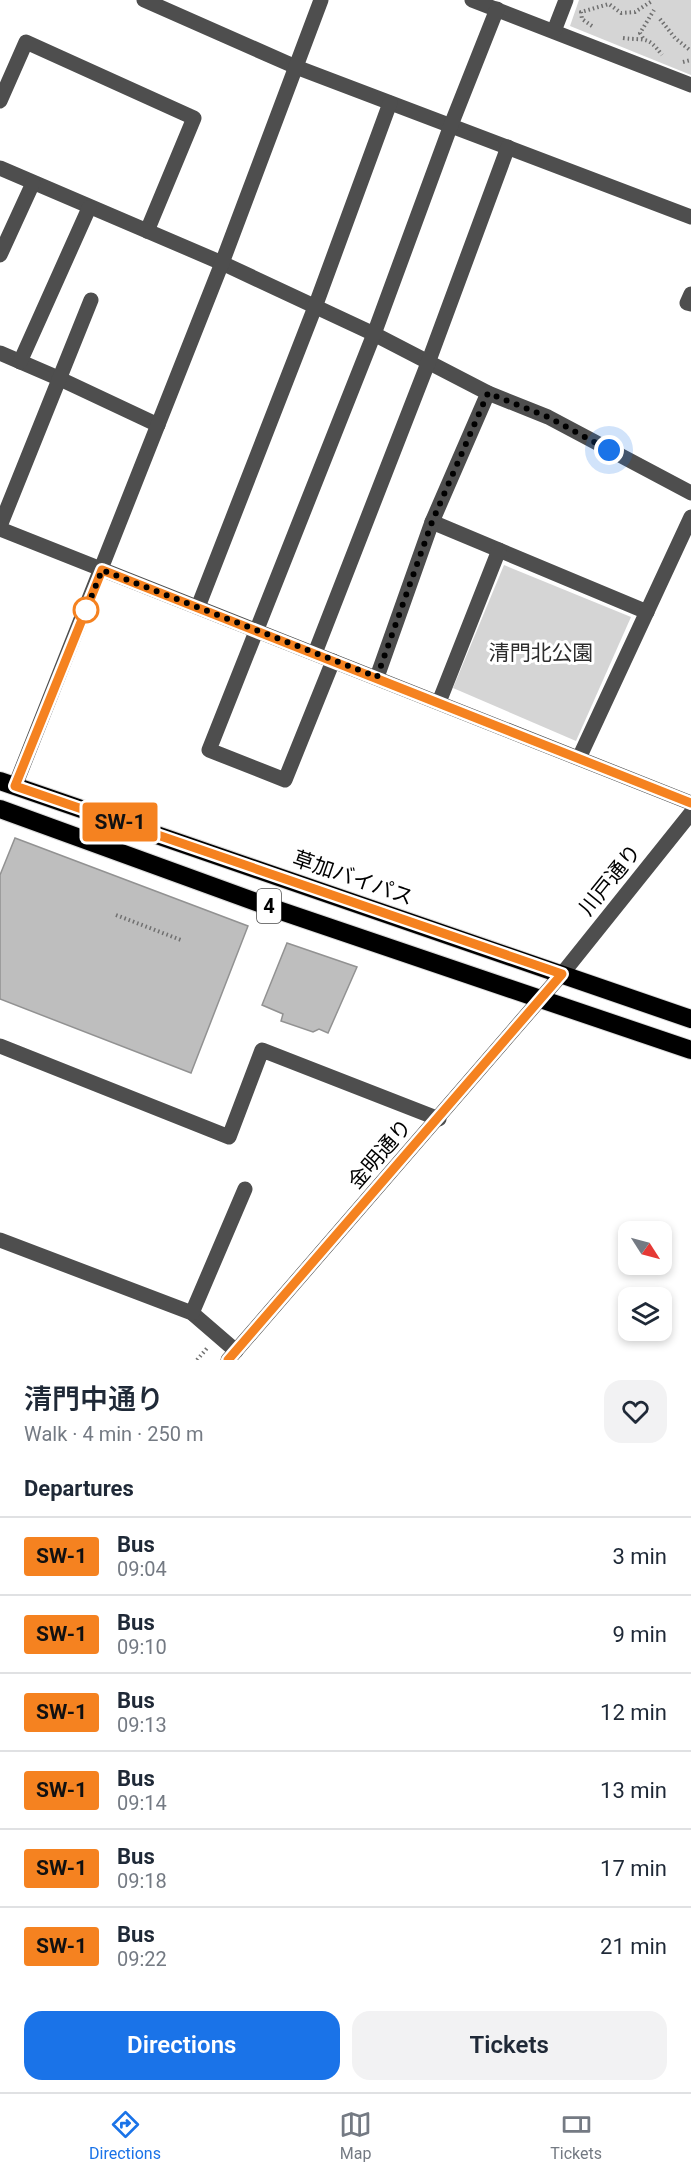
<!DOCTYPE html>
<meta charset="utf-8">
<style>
body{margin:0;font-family:Roboto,"Noto Sans JP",sans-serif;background:#f2f2f3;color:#1f2937;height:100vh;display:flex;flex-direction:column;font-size:22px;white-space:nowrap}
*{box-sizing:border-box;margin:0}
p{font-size:20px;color:#747a83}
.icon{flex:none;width:33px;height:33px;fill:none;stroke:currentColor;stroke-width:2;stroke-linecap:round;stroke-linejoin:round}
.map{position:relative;height:1360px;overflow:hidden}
.details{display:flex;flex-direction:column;background:#fff;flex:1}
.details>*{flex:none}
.badge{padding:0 12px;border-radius:4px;font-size:21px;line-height:39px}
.needle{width:39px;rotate:126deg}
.fabs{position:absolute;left:618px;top:1221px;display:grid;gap:12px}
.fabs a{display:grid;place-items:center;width:54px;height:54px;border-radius:12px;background:#fff;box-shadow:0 3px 9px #0003;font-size:30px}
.you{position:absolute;width:30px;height:30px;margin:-15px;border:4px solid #fff;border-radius:50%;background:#1a73e8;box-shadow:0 0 0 9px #1a73e833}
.map>.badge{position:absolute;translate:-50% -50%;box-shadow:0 0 0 3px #fff}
h2{padding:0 24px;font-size:22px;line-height:54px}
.round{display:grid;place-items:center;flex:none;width:63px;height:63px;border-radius:18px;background:#f2f2f3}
.overview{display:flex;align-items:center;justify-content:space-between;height:102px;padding:0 24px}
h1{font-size:28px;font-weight:600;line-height:45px}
.action{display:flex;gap:12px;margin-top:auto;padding:12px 24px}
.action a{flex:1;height:69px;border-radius:18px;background:#1a73e8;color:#fff;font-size:24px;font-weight:600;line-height:69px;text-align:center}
.action a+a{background:#f2f2f3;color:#1f2937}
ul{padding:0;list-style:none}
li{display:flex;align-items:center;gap:18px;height:78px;padding:0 24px;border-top:2px solid #e0e1e3}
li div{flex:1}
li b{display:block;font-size:22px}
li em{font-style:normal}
li .badge{min-width:66px;font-weight:700;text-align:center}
.menu{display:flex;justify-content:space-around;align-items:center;height:84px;border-top:2px solid #e0e1e3;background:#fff;font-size:16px;color:#747a83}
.menu a{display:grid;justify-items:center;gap:3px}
.menu .active{color:#1a73e8}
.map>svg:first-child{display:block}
.green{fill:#d5d5d5}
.building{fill:#bebebe;stroke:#929292;stroke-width:1.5}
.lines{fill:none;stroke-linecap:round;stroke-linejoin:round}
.highway-casing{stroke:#dbdbdb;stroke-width:20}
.path{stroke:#707070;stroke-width:4;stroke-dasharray:1.5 3;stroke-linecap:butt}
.minor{stroke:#4e4e4e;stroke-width:15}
.highway{stroke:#000;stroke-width:18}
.line-casing{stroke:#fff;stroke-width:14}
.line{stroke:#f58220;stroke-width:9}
.walk{stroke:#000;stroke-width:6;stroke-dasharray:0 10.8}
.stop-dot{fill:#fff;stroke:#f58220;stroke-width:3}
.labels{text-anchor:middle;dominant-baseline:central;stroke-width:6;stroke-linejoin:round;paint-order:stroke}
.shield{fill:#fff;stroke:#4c4c4c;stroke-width:1.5}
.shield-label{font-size:20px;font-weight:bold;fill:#000}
.park-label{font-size:21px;fill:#2c2c2c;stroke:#fff}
.street-label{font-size:21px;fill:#000;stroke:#fff}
</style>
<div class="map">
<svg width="691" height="1360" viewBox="0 0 691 1360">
<rect width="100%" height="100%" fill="#fff"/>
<!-- green -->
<g class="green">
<polygon points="579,0 691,0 691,75 570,26"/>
<polygon points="504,565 631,617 576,741 453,688"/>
</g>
<!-- building -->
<g class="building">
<polygon points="15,838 248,926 191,1073 0,999 0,875"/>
<polygon points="287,943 357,967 328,1033 319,1029 313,1032 281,1021 283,1014 262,1005"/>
</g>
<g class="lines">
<defs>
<g id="highway">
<polyline points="0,781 691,1019"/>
<polyline points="0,809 278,910 691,1050"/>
</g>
</defs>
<!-- highway casing -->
<use href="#highway" class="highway-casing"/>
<!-- path -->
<g class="path">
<polyline points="660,19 675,38 691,51"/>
<polyline points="592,26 582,19 581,12 609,4 621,13 635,12 652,1"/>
<path d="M 623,38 C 646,41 647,35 662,55"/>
<polyline points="643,38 640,33 654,10"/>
<polyline points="683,62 691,60"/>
<polyline points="116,915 181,940"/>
<polyline points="197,1360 208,1347"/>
</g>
<!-- minor -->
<g class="minor">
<polyline points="144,0 296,67 691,217"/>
<polyline points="472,0 691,85"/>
<polyline points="554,31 566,0"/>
<polyline points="0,101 26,42 194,118 147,231"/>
<polyline points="0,168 222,263 374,334 488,393 548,417 691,493"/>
<polyline points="0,255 33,183"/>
<polyline points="691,294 687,303 691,304"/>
<polyline points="0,353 58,378 158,425"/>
<polyline points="20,362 89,208"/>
<polyline points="432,522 647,612"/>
<polyline points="0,526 91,300"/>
<polyline points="0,529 691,803"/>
<polyline points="198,607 315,307 390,103"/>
<polyline points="315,653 428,363 508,147"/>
<polyline points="333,661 285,780 209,750 374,334 451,125 497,9"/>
<polyline points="377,677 432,522 488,393"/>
<polyline points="439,702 499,550"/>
<polyline points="579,758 691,517"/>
<polyline points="15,786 222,263 321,0"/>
<polyline points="0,1046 229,1137 262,1050 439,1119"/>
<polyline points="0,1240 192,1313 236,1351"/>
<polyline points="192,1313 245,1189"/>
<polyline points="228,1360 562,974 691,813"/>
</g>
<!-- highway -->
<use href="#highway" class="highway"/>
</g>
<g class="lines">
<defs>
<polyline id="line" points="228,1360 562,974 15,786 102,570 691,803"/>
</defs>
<!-- line casing -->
<use href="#line" class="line-casing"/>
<!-- line -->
<use href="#line" class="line"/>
<!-- walk -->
<polyline class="walk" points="86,610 85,613 102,570 377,677 432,522 488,393 548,417 609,450"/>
</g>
<!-- markers -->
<circle class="stop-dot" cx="86" cy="610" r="12"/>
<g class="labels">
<!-- shield labels -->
<rect class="shield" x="257" y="889" width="24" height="34" rx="4.5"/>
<g class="shield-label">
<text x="269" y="906">4</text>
</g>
<!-- park labels -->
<g class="park-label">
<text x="541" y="653">清門北公園</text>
</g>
<!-- street labels -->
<g class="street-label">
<text transform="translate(353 878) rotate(19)">草加バイパス</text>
<text transform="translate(610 880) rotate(-51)">川戸通り</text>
<text transform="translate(380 1154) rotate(-49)">金明通り</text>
</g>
</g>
</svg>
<div class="fabs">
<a><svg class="needle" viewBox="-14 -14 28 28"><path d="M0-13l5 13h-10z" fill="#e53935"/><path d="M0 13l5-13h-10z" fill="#747a83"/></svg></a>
<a><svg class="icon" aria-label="layers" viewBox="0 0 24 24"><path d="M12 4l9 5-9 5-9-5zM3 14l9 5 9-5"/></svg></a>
</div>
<div class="you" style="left:609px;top:450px"></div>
<b class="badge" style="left:120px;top:822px;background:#f58220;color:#111">SW-1</b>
</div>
<section class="details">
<div class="overview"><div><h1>清門中通り</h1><p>Walk · 4 min · 250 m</p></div><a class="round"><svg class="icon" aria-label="heart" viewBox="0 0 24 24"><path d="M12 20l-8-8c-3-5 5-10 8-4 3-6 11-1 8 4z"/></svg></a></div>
<h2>Departures</h2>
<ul>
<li><span class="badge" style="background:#f58220;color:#111">SW-1</span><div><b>Bus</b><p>09:04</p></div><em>3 min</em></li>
<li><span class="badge" style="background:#f58220;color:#111">SW-1</span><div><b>Bus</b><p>09:10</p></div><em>9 min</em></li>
<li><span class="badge" style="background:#f58220;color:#111">SW-1</span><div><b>Bus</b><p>09:13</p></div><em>12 min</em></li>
<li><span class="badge" style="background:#f58220;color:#111">SW-1</span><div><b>Bus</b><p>09:14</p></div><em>13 min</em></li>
<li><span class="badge" style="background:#f58220;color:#111">SW-1</span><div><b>Bus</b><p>09:18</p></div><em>17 min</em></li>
<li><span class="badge" style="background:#f58220;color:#111">SW-1</span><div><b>Bus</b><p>09:22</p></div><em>21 min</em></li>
</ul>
<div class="action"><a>Directions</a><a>Tickets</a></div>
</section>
<nav class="menu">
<a class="active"><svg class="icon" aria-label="directions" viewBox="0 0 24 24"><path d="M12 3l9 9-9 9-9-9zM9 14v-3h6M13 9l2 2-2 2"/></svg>Directions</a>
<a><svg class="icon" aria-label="map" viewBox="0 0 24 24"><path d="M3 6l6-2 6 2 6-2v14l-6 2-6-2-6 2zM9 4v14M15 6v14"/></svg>Map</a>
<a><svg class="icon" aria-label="tickets" viewBox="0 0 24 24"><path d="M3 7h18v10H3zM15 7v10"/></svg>Tickets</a>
</nav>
